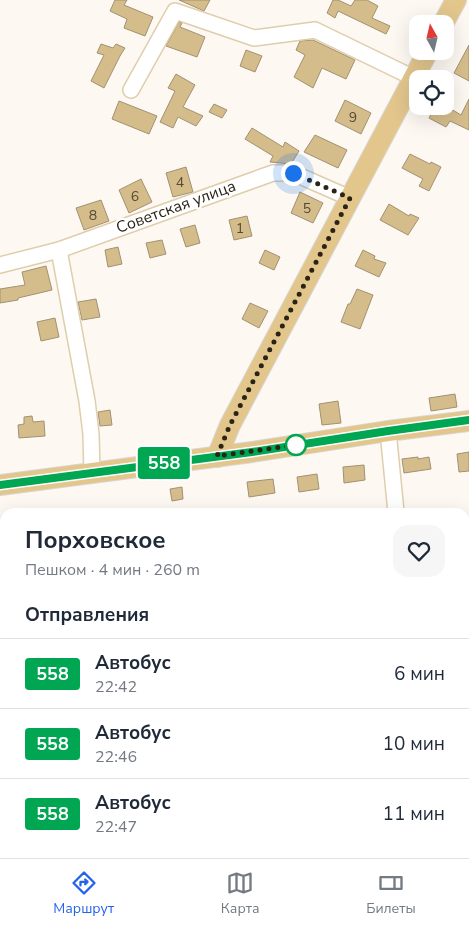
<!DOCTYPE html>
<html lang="ru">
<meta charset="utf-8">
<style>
body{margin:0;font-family:"Nunito Sans",sans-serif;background:#f6f6f7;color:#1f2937;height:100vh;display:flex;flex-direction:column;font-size:19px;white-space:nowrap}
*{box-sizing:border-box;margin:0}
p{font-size:16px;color:#747a83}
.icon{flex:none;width:28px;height:28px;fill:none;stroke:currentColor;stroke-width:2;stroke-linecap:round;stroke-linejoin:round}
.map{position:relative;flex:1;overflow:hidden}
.drawer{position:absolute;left:0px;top:508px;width:470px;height:351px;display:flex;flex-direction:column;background:#fff;border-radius:15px 15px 0 0;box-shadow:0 5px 20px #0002}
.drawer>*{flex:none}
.badge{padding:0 10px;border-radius:4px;font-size:18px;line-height:32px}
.needle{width:32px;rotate:352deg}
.buttons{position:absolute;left:409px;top:15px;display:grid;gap:10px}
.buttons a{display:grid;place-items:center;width:45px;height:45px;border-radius:10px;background:#fff;box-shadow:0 5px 20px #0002;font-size:25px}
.you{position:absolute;width:25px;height:25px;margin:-12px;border:4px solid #fff;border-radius:50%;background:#1a73e8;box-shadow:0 0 0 8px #1a73e833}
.map>.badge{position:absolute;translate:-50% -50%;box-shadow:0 0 0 2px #fff}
h2{padding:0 25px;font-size:19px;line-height:45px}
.round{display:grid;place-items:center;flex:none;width:52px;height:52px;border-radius:15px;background:#f6f6f7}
.overview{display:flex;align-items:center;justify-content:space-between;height:85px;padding:0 25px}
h1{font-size:24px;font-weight:700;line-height:38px}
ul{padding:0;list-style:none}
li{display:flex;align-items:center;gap:15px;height:70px;padding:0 25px;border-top:1px solid #e0e1e3}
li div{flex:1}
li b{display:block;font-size:19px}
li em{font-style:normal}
li .badge{min-width:55px;font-weight:700;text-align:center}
.menu{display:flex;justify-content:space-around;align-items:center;height:70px;border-top:1px solid #e0e1e3;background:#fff;font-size:14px;color:#747a83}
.menu a{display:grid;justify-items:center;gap:2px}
.menu .on{color:#2563eb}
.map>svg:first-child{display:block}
.water{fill:#9d99c9}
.building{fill:#d5bc8b;stroke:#a29172}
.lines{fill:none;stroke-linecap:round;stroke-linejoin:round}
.minor-casing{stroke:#dfceac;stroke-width:18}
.major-casing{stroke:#d9d7d5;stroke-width:22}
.minor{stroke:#fff;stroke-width:15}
.major{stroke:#e2c68c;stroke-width:20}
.line-casing{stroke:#fff;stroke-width:11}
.line{stroke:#00a651;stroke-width:8}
.walk{stroke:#2a2316;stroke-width:5;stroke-dasharray:0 9}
.stop-dot{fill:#fff;stroke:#00a651;stroke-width:2.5}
.labels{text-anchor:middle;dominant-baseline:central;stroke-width:4.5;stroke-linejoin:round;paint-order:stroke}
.number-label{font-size:14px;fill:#554933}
.street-label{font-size:16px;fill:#2a2316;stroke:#fff}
</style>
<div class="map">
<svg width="469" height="858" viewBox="0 0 469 858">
<rect width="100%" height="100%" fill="#fdf9f2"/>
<!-- water -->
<g class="water">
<polygon points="5,582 5,747 0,746 0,583"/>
<polygon points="465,668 469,670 469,858 411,858 406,854 465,854"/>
<polygon points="0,777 5,777 5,797 0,796"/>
</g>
<!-- building -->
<g class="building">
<polygon points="115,0 127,0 124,5 153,17 145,36 124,28 127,19 110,11"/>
<polygon points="179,0 210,0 204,11"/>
<polygon points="333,0 338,0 351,6 355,0 367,0 378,6 372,18 390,26 386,34 338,11 335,18 327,13"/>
<polygon points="179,22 182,23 180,27 205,37 197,57 166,46"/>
<polygon points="313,40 355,60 346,79 322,68 313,88 294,77 305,55 296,50 300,41"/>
<polygon points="101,44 113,48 116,44 125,48 120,56 104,88 91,81 104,55 97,53"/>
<polygon points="469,45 469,81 454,73"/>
<polygon points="246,50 262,56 255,72 240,66"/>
<polygon points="176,74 195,85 183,107 203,116 196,126 178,117 173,128 160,122 175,91 168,88"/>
<polygon points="469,99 469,130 450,121 446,127 429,118 436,106 446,106 461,115"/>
<polygon points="345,100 371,113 361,134 335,121"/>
<polygon points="119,101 157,116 149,134 112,119"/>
<polygon points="214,104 227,110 222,118 209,112"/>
<polygon points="252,128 283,147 285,142 299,151 291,164 270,162 273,156 245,139"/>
<polygon points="315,135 347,150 338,168 304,152"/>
<polygon points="410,154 430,164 431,162 441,167 429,191 419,186 423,179 402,168"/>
<polygon points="186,167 193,192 173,197 166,173"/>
<polygon points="141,179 152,202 129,213 119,190"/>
<polygon points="300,192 323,203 313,223 291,213"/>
<polygon points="101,200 109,221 84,230 76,208"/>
<polygon points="389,204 409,216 410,214 419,218 408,235 380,220"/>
<polygon points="247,216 252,236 234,240 229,220"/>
<polygon points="195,225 200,243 186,247 180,229"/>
<polygon points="162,240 166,254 150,258 146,243"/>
<polygon points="118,247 122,264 108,267 105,250"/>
<polygon points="265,250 280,257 274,270 259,263"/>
<polygon points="363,250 375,256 374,259 386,263 379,277 355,266"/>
<polygon points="46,266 52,290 18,298 18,300 0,303 0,289 25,285 22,272"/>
<polygon points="357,289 373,295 360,329 341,322 348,304 350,304"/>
<polygon points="96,299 100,317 82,320 78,302"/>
<polygon points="250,303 268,311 259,328 242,319"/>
<polygon points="55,318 59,337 41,341 37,322"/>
<polygon points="455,394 457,407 431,411 429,398"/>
<polygon points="338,401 341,423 322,425 319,404"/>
<polygon points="110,410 112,425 100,426 98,412"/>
<polygon points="32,416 33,422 44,421 45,436 19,438 18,425 24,424 24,417"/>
<polygon points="469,452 469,471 459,472 457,454"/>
<polygon points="418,457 418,459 429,457 431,469 404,473 402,459"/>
<polygon points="364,465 365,480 344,483 343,467"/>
<polygon points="317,474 319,489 299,492 297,477"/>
<polygon points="273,479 275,493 249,497 247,482"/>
<polygon points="182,487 183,499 172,501 170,489"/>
</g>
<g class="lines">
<defs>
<g id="minor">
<polyline points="131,90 175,11 254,38 315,30 414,78"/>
<polyline points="59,250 87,401 91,434 92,473"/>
<polyline points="0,265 59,250 273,173 293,173 350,198"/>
<polyline points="388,431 396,512"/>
<polyline points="465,622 469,624"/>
</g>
<g id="major">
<polyline points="443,24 456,0"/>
<polyline points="217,457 230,425 428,51"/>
<polyline points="0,485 252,452 388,431 469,421"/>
</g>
</defs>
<!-- minor casing -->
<use href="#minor" class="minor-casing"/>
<!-- major casing -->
<use href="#major" class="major-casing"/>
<!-- minor -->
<use href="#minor" class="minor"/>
<!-- major -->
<use href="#major" class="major"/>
</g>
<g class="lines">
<defs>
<polyline id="line" points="0,485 252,452 388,431 469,420"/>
</defs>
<!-- line casing -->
<use href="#line" class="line-casing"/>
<!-- line -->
<use href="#line" class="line"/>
<!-- walk -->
<polyline class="walk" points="293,173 350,198 230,425 217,456 296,445"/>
</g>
<!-- markers -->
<circle class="stop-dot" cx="296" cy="445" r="10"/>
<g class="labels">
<!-- number labels -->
<g class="number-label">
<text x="353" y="117">9</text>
<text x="180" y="182">4</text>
<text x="135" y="196">6</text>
<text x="307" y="208">5</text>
<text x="93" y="215">8</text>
<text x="240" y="228">1</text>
</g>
<!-- street labels -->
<g class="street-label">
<text transform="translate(176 207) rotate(-20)">Советская улица</text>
</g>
</g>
</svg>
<div class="buttons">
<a><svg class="needle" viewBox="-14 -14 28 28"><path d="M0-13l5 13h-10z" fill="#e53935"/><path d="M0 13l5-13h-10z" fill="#747a83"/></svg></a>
<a><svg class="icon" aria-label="locate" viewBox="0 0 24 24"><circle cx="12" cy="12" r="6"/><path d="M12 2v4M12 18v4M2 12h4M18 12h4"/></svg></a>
</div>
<div class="you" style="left:293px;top:173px"></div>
<b class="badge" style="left:164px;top:463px;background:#00a651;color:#fff">558</b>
<section class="drawer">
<div class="overview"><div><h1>Порховское</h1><p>Пешком · 4 мин · 260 m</p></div><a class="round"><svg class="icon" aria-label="heart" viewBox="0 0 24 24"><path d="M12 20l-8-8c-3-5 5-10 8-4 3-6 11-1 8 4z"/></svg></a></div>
<h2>Отправления</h2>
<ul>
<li><span class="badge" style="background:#00a651;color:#fff">558</span><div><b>Автобус</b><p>22:42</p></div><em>6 мин</em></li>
<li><span class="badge" style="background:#00a651;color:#fff">558</span><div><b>Автобус</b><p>22:46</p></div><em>10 мин</em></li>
<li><span class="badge" style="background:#00a651;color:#fff">558</span><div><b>Автобус</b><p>22:47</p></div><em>11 мин</em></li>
</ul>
</section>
</div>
<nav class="menu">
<a class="on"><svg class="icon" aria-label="directions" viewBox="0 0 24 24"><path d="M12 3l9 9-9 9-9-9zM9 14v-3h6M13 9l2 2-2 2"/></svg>Маршрут</a>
<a><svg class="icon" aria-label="map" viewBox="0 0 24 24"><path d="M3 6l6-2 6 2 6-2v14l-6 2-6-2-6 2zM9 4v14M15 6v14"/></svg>Карта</a>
<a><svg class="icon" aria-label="tickets" viewBox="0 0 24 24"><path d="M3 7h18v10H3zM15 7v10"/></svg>Билеты</a>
</nav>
